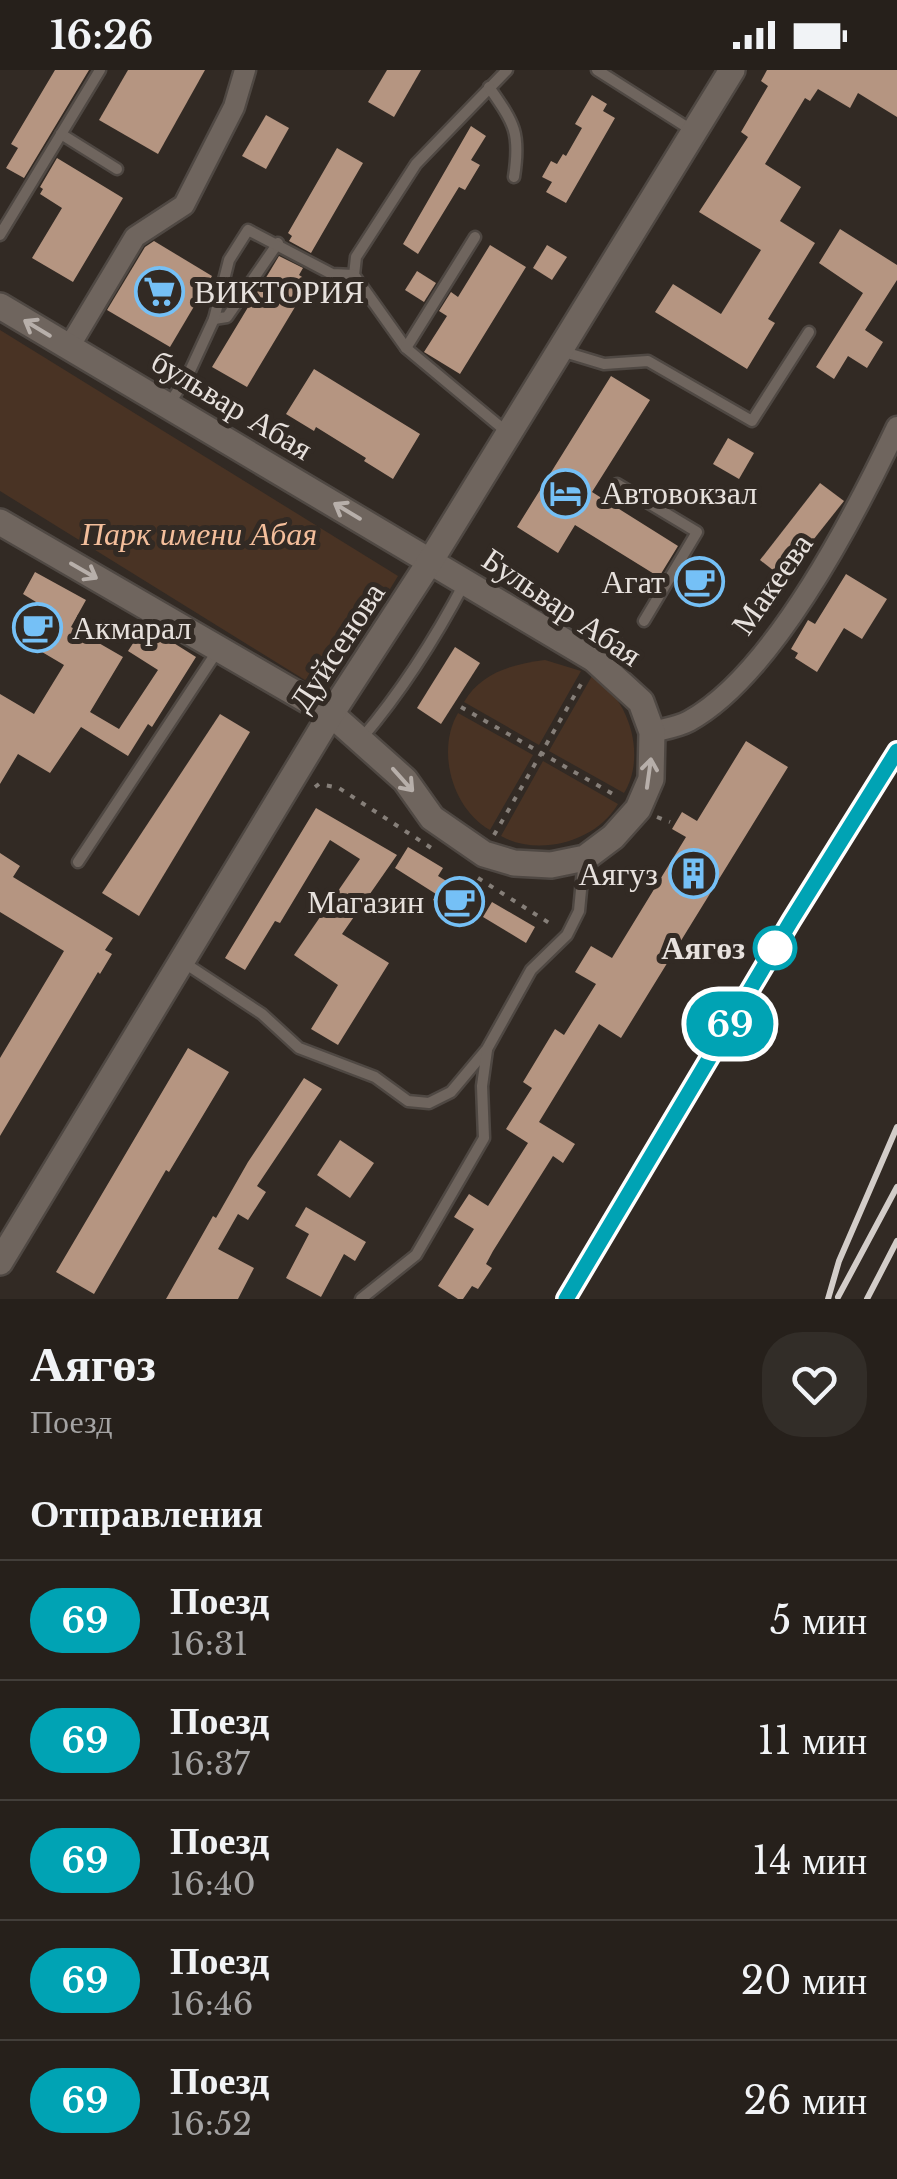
<!DOCTYPE html>
<html lang="ru">
<meta charset="utf-8">
<style>
body{margin:0;font-family:"Libre Baskerville",serif;background:#322d28;color:#f1f3f6;height:100vh;display:flex;flex-direction:column;font-size:38px;white-space:nowrap}
*{box-sizing:border-box;margin:0}
p{font-size:32px;color:#a4a3a3}
.icon{flex:none;width:55px;height:55px;fill:none;stroke:currentColor;stroke-width:2;stroke-linecap:round;stroke-linejoin:round}
.map{position:relative;height:1229px;overflow:hidden}
.sheet{display:flex;flex-direction:column;background:#26201b;flex:1}
.sheet>*{flex:none}
.badge{padding:0 20px;border-radius:32px;font-size:35px;line-height:65px}
.map>.badge{position:absolute;translate:-50% -50%;box-shadow:0 0 0 5px #fff}
h2{padding:0 30px;font-size:38px;line-height:90px}
.round{display:grid;place-items:center;flex:none;width:105px;height:105px;border-radius:40px;background:#322d28}
.headline{display:flex;align-items:center;justify-content:space-between;height:170px;padding:0 30px}
h1{font-size:48px;font-weight:700;line-height:75px}
ul{padding:0;list-style:none}
li{display:flex;align-items:center;gap:30px;height:120px;padding:0 30px;border-top:2px solid #423e3a}
li div{flex:1}
li b{display:block;font-size:38px}
li em{font-style:normal}
li .badge{min-width:110px;font-weight:700;text-align:center}
.status{display:flex;justify-content:space-between;align-items:center;height:70px;padding:0 50px;background:#26201b;direction:ltr}
.status svg{height:28px;fill:currentColor}
.map>svg:first-child{display:block}
.green{fill:#493324}
.building{fill:#b59581}
.lines{fill:none;stroke-linecap:round;stroke-linejoin:round}
.service-casing{stroke:#4f4843;stroke-width:15}
.minor-casing{stroke:#4f4843;stroke-width:25}
.tertiary-casing{stroke:#4f4843;stroke-width:30}
.path{stroke:#867f79;stroke-width:4;stroke-dasharray:5 8;stroke-linecap:butt}
.service{stroke:#6f655e;stroke-width:10}
.minor{stroke:#6f655e;stroke-width:20}
.tertiary{stroke:#6f655e;stroke-width:25}
.rail{stroke:#d3cdc9;stroke-width:6}
.oneway{stroke:#b7afaa}
.line-casing{stroke:#fff;stroke-width:22}
.line{stroke:#00a3b4;stroke-width:15}
.stop-dot{fill:#fff;stroke:#00a3b4;stroke-width:5}
.labels{text-anchor:middle;dominant-baseline:central;stroke-width:10;stroke-linejoin:round;paint-order:stroke}
.poi-label{font-size:32px;fill:#e7e1dd;stroke:#322a24;text-anchor:start}
.street-label{font-size:32px;fill:#e7e1dd;stroke:#322a24}
.park-label{font-size:32px;font-style:italic;fill:#f3be9b;stroke:#322a24}
.stop-label{font-size:32px;font-weight:bold;fill:#e7e1dd;stroke:#322a24;text-anchor:end}
</style>
<div class="status"><b>16:26</b><svg viewBox="0 0 49 12"><path d="M0 12V9h3v3zM5 12V6h3v6zM10 12V3h3v9zM15 12V0h3v12zM26 1h20v11H26zM47 4h2v5h-2z"/></svg></div>
<div class="map">
<svg width="897" height="1229" viewBox="0 0 897 1229">
<rect width="100%" height="100%" fill="#322a24"/>
<!-- green -->
<g class="green">
<polygon points="0,260 398,506 326,623 0,421"/>
<path d="M 545,590 L 581,601 L 539,675 L 464,632 C 481,602 514,594 545,590 Z"/>
<path d="M 592,606 C 629,627 647,686 624,723 L 549,681 Z"/>
<path d="M 458,643 L 533,685 L 490,760 C 452,739 436,680 458,643 Z"/>
<path d="M 543,691 L 618,734 C 596,772 538,787 501,766 Z"/>
</g>
<!-- building -->
<g class="building">
<polygon points="55,0 89,0 24,108 6,98 18,78 11,74"/>
<polygon points="128,0 205,0 158,84 99,50"/>
<polygon points="387,0 421,0 394,47 368,32"/>
<polygon points="767,0 897,0 897,47 858,23 850,38 818,19 810,31 805,28 765,94 801,117 780,151 815,173 768,249 775,253 747,299 655,242 673,214 721,244 761,180 699,142 748,67 741,62 768,16 761,11"/>
<polygon points="592,25 607,34 603,41 615,48 566,133 546,122 552,112 542,107 551,91 557,94 563,84 566,86 582,58 575,54"/>
<polygon points="266,45 289,58 266,99 242,86"/>
<polygon points="471,56 486,66 471,90 480,95 465,120 459,117 418,184 403,174"/>
<polygon points="337,78 363,93 311,183 289,171 292,166 288,163"/>
<polygon points="57,88 123,128 73,212 32,188 62,138 40,124 43,119 40,117"/>
<polygon points="840,159 897,195 897,210 865,260 883,272 867,298 848,286 834,309 816,297 863,223 819,193"/>
<polygon points="154,171 212,206 170,277 107,240 145,177"/>
<polygon points="490,175 526,197 460,304 424,282 447,246 439,241 451,222 458,227"/>
<polygon points="547,175 567,187 552,210 533,198"/>
<polygon points="279,186 303,198 299,205 310,212 247,317 212,297"/>
<polygon points="417,201 436,213 424,232 405,220"/>
<polygon points="314,299 420,364 393,409 364,391 366,388 316,357 314,361 286,344"/>
<polygon points="611,306 650,330 592,422 678,476 659,507 575,455 558,483 517,457"/>
<polygon points="728,368 754,383 739,409 713,394"/>
<polygon points="820,413 844,431 783,508 760,490"/>
<polygon points="692,488 721,509 703,533 676,514"/>
<polygon points="35,502 86,530 71,557 123,587 90,642 119,659 158,600 128,581 145,555 196,587 152,657 148,654 128,686 81,657 50,703 18,684 0,714 0,624 34,644 64,595 15,566 36,532 23,524"/>
<polygon points="846,504 887,529 862,569 844,558 817,602 795,588 798,583 791,579 808,550 815,554"/>
<polygon points="455,577 480,593 441,654 417,638"/>
<polygon points="220,644 250,662 139,846 102,823"/>
<polygon points="746,671 788,697 621,968 599,954 539,1052 575,1074 563,1093 553,1086 493,1181 486,1194 492,1198 478,1219 472,1216 463,1229 458,1229 438,1216 474,1159 454,1147 469,1124 488,1136 528,1073 506,1059 532,1018 523,1012 555,959 564,965 596,914 575,902 591,876 612,888 686,767 672,759 682,742 697,751"/>
<polygon points="316,738 397,785 342,864 389,893 338,975 311,959 338,915 294,885 360,789 330,770 280,853 275,851 245,900 225,888"/>
<polygon points="408,777 443,798 438,806 485,834 473,853 433,830 436,824 395,798"/>
<polygon points="0,783 20,796 13,807 113,868 105,880 112,884 100,904 98,902 0,1066 0,988 64,881 0,842"/>
<polygon points="492,832 535,857 526,873 483,847"/>
<polygon points="188,978 229,1002 169,1102 166,1100 94,1224 56,1202"/>
<polygon points="304,1008 322,1019 257,1116 266,1122 248,1150 238,1144 218,1179 254,1198 238,1229 166,1229 213,1146 216,1148 248,1092"/>
<polygon points="340,1070 374,1093 350,1128 317,1105"/>
<polygon points="306,1137 366,1172 355,1191 344,1184 321,1227 286,1208 309,1164 295,1156"/>
</g>
<g class="lines">
<defs>
<g id="service">
<polyline points="507,0 416,94 356,187 354,205 406,278 508,363"/>
<polyline points="597,0 693,61"/>
<path d="M 489,17 C 514,53 521,62 514,107"/>
<polyline points="61,64 117,99"/>
<polyline points="0,165 100,0"/>
<polyline points="214,249 227,247 278,173"/>
<polyline points="406,278 475,167"/>
<polyline points="561,281 604,294 648,291 752,351 809,262"/>
<polyline points="170,333 189,303 214,249 229,190 248,160 332,204 354,205"/>
<polyline points="617,414 697,462 644,551"/>
<path d="M 362,668 C 402,621 436,567 465,512"/>
<polyline points="78,792 218,580"/>
<polyline points="183,892 262,944 299,978 375,1007 408,1031 429,1033 451,1022 487,979 531,900 567,865 579,841 584,789"/>
<polyline points="361,1229 416,1185 484,1068 482,1016 487,980"/>
</g>
<g id="minor">
<polyline points="69,277 135,167 184,135 234,37 245,0"/>
<path d="M 652,662 C 664,659 678,657 689,651 C 773,605 856,443 897,357"/>
</g>
<g id="tertiary">
<polyline points="0,236 594,589 641,632 652,662 651,709 638,739 613,767 585,788 551,795 514,793 484,784 432,748 405,710 331,644 0,452"/>
<polyline points="0,1192 331,644 431,490 732,0"/>
</g>
</defs>
<!-- service casing -->
<use href="#service" class="service-casing"/>
<!-- minor casing -->
<use href="#minor" class="minor-casing"/>
<!-- tertiary casing -->
<use href="#tertiary" class="tertiary-casing"/>
<!-- path -->
<g class="path">
<polyline points="613,577 624,569"/>
<polyline points="461,637 618,727"/>
<polyline points="315,717 319,714 339,718 436,781"/>
<polyline points="657,747 670,752"/>
<polyline points="494,765 584,609"/>
<polyline points="478,808 554,856"/>
</g>
<!-- service -->
<use href="#service" class="service"/>
<!-- minor -->
<use href="#minor" class="minor"/>
<!-- tertiary -->
<use href="#tertiary" class="tertiary"/>
<!-- rail -->
<g class="rail">
<polyline points="838,1227 897,1117"/>
<polyline points="566,1229 791,851 897,681"/>
<polyline points="828,1229 839,1191 897,1057"/>
<polyline points="867,1229 897,1171"/>
</g>
</g>
<!-- one-way arrows -->
<defs><path id="oneway-shaft" d="M-6 0H5M1.5-3L5.5 0L1.5 3" fill="none" stroke-width="1.6" stroke-linecap="round" stroke-linejoin="round" transform="scale(2.5)"/></defs>
<g class="oneway">
<use href="#oneway-shaft" transform="translate(37 258) rotate(-149)"/>
<use href="#oneway-shaft" transform="translate(347 441) rotate(-149)"/>
<use href="#oneway-shaft" transform="translate(84 501) rotate(30)"/>
<use href="#oneway-shaft" transform="translate(649 703) rotate(-82)"/>
<use href="#oneway-shaft" transform="translate(403 710) rotate(48)"/>
</g>
<g class="lines">
<defs>
<polyline id="line" points="566,1229 791,851 897,681"/>
</defs>
<!-- line casing -->
<use href="#line" class="line-casing"/>
<!-- line -->
<use href="#line" class="line"/>
</g>
<!-- icons -->
<defs>
<symbol id="supermarket-ring" viewBox="-11 -11 22 22"><circle r="9.5" fill="#322a24" stroke="#75c0f6" stroke-width="1.5"/><path d="M-6-5.5h2.5l.6 2H6L4.5 2H-2.5L-4.4-4H-6ZM-1.5 3.2a1.3 1.3 0 1 0 .1 0ZM3 3.2a1.3 1.3 0 1 0 .1 0Z" fill="#75c0f6"/></symbol>
<symbol id="hotel-ring" viewBox="-11 -11 22 22"><circle r="9.5" fill="#322a24" stroke="#75c0f6" stroke-width="1.5"/><path d="M-6-4.5h1.5V1H6V5H4.5V3h-9V5H-6ZM-4 0a1.8 1.8 0 1 1 3.6 0ZM.5 0V-2.5h3Q6-2.5 6 0Z" fill="#75c0f6"/></symbol>
<symbol id="cafe-ring" viewBox="-11 -11 22 22"><circle r="9.5" fill="#322a24" stroke="#75c0f6" stroke-width="1.5"/><path d="M-5.5-4.5H6V0H3Q3 3.5 0 3.5H-2.5Q-5.5 3.5-5.5 0ZM3-3.2v2h1.7v-2ZM-6 4.5H4V6H-6Z" fill="#75c0f6"/></symbol>
<symbol id="building-ring" viewBox="-11 -11 22 22"><circle r="9.5" fill="#322a24" stroke="#75c0f6" stroke-width="1.5"/><path d="M-4-6H4V6H1V3H-1V6H-4ZM-2.5-4.3h1.7v1.8h-1.7ZM.8-4.3h1.7v1.8H.8ZM-2.5-1h1.7V.8h-1.7ZM.8-1h1.7V.8H.8Z" fill="#75c0f6"/></symbol>
</defs>
<g fill-rule="evenodd">
<use href="#supermarket-ring" x="132" y="194" width="55" height="55"/>
<use href="#hotel-ring" x="538" y="396" width="55" height="55"/>
<use href="#cafe-ring" x="672" y="484" width="55" height="55"/>
<use href="#cafe-ring" x="10" y="530" width="55" height="55"/>
<use href="#building-ring" x="666" y="776" width="55" height="55"/>
<use href="#cafe-ring" x="432" y="804" width="55" height="55"/>
</g>
<!-- markers -->
<circle class="stop-dot" cx="775" cy="878" r="20"/>
<g class="labels">
<!-- poi labels -->
<g class="poi-label">
<text x="194" y="222">ВИКТОРИЯ</text>
<text x="601" y="423">Автовокзал</text>
<text x="665" y="512" text-anchor="end">Агат</text>
<text x="72" y="558">Акмарал</text>
<text x="658" y="804" text-anchor="end">Аягуз</text>
<text x="424" y="832" text-anchor="end">Магазин</text>
</g>
<!-- street labels -->
<g class="street-label">
<text transform="translate(232 335) rotate(31)">бульвар Абая</text>
<text transform="translate(772 514) rotate(-55)">Макеева</text>
<text transform="translate(562 537) rotate(34)">Бульвар Абая</text>
<text transform="translate(337 577) rotate(-57)">Дуйсенова</text>
</g>
<!-- park labels -->
<g class="park-label">
<text x="199" y="464">Парк имени Абая</text>
</g>
<!-- stop labels -->
<g class="stop-label">
<text x="745" y="878">Аягөз</text>
</g>
</g>
</svg>
<b class="badge" style="left:730px;top:954px;background:#00a3b4;color:#fff">69</b>
</div>
<section class="sheet">
<div class="headline"><div><h1>Аягөз</h1><p>Поезд</p></div><a class="round"><svg class="icon" aria-label="heart" viewBox="0 0 24 24"><path d="M12 20l-8-8c-3-5 5-10 8-4 3-6 11-1 8 4z"/></svg></a></div>
<h2>Отправления</h2>
<ul>
<li><span class="badge" style="background:#00a3b4;color:#fff">69</span><div><b>Поезд</b><p>16:31</p></div><em>5 мин</em></li>
<li><span class="badge" style="background:#00a3b4;color:#fff">69</span><div><b>Поезд</b><p>16:37</p></div><em>11 мин</em></li>
<li><span class="badge" style="background:#00a3b4;color:#fff">69</span><div><b>Поезд</b><p>16:40</p></div><em>14 мин</em></li>
<li><span class="badge" style="background:#00a3b4;color:#fff">69</span><div><b>Поезд</b><p>16:46</p></div><em>20 мин</em></li>
<li><span class="badge" style="background:#00a3b4;color:#fff">69</span><div><b>Поезд</b><p>16:52</p></div><em>26 мин</em></li>
</ul>
</section>
